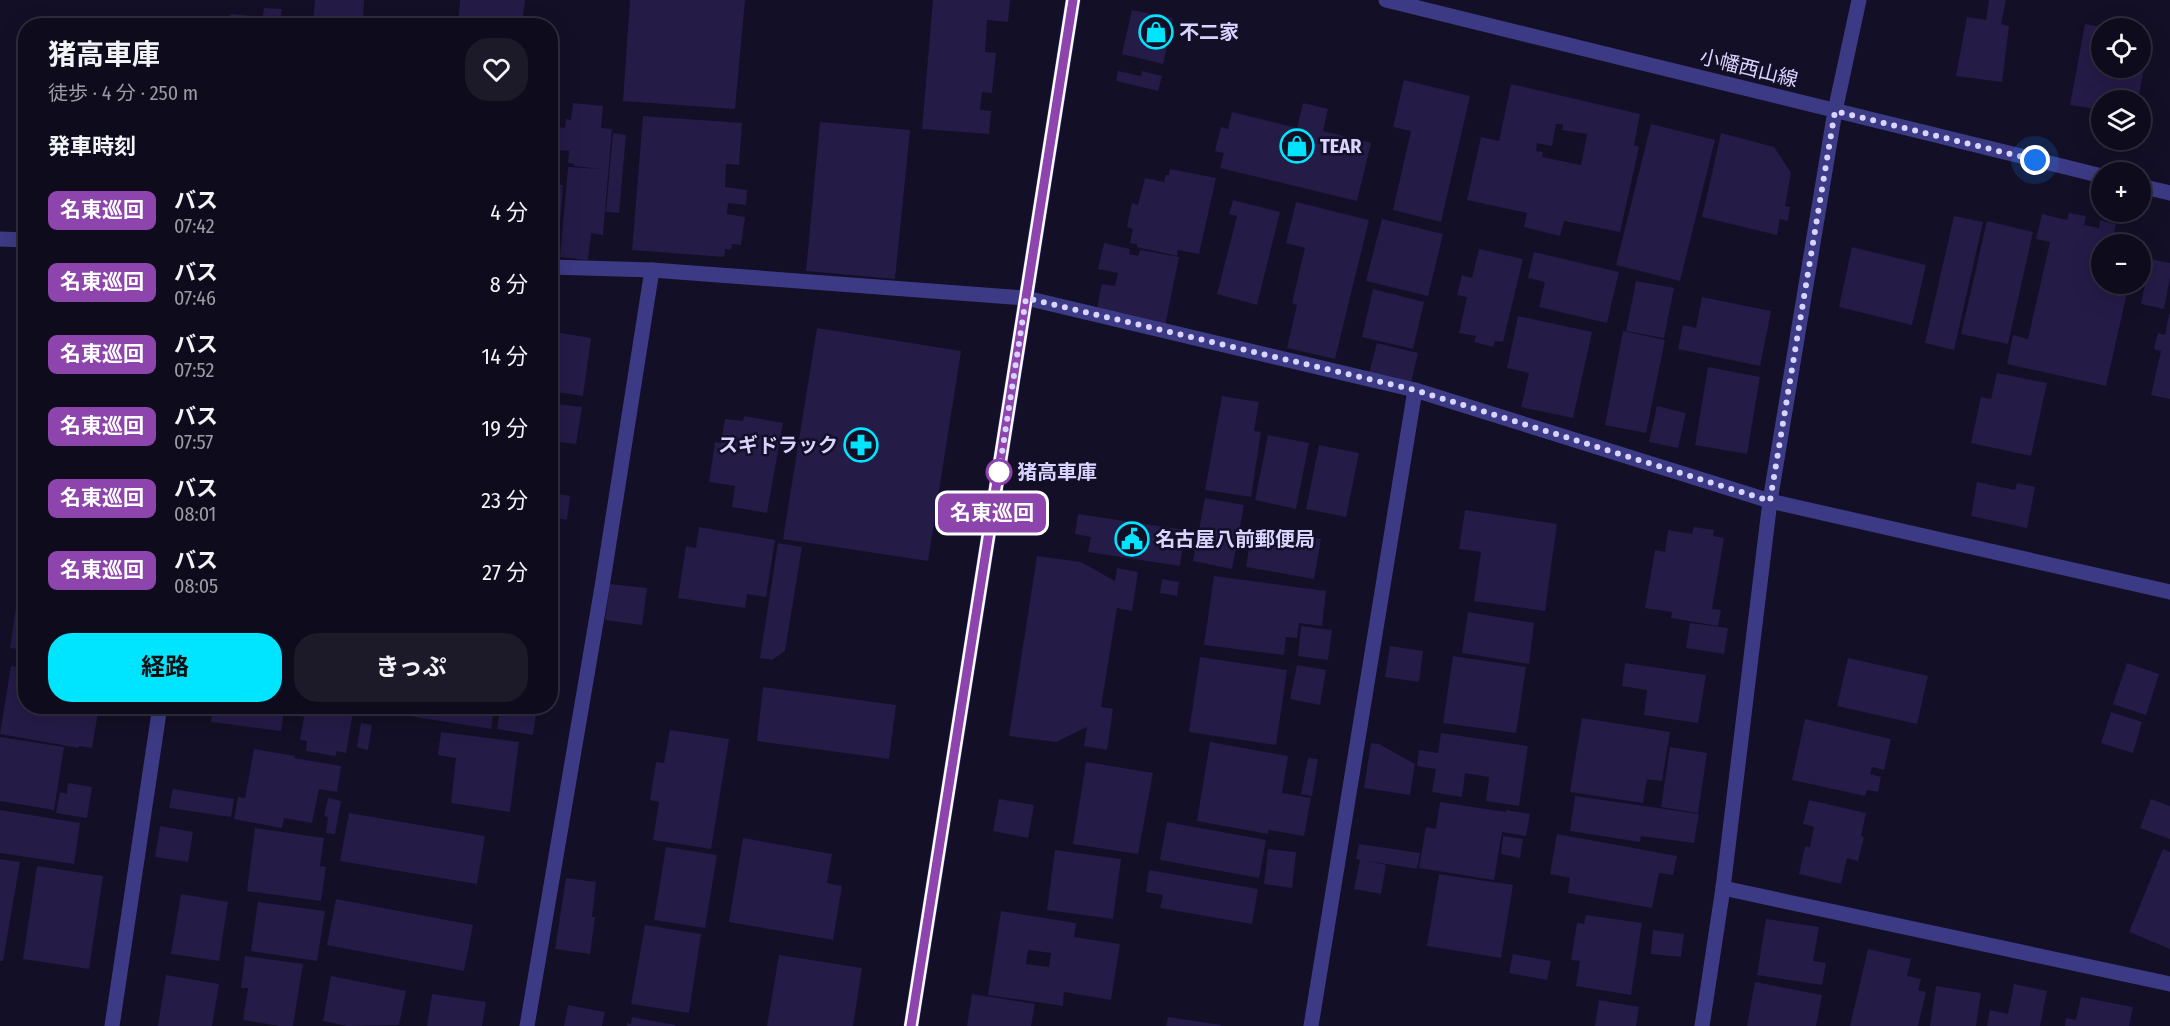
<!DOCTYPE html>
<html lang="ja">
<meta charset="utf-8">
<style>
body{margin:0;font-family:"Fira Sans Condensed","Noto Sans JP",sans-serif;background:#1c1929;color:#f1f3f6;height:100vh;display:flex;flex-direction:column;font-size:22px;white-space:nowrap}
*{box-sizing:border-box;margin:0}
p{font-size:20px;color:#9b9ba3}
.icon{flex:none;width:33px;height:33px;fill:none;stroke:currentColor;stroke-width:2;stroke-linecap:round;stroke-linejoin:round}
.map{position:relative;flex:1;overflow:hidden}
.panel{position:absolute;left:18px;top:18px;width:540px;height:696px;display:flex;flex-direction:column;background:#0e0b1c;border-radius:24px;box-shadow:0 6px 24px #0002,0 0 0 2px #2e2b3b}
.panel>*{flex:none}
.badge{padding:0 12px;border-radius:9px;font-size:21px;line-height:39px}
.buttons{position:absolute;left:2091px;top:18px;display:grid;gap:12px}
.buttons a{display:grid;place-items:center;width:60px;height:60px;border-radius:50%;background:#0e0b1c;box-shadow:0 6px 24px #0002,0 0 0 2px #2e2b3b;font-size:30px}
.you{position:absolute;width:30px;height:30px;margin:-15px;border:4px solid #fff;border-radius:50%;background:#1a73e8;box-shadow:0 0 0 9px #1a73e833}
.map>.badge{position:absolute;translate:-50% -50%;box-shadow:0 0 0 3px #fff}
h2{padding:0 30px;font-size:22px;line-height:54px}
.round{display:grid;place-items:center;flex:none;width:63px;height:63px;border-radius:24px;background:#1c1929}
.head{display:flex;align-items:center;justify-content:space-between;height:102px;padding:0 30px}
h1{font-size:28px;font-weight:700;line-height:45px}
.button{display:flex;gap:12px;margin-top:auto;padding:12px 30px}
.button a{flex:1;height:69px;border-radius:24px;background:#00e5ff;color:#111;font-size:24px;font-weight:700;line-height:69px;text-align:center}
.button a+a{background:#1c1929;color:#f1f3f6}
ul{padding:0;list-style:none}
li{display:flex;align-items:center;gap:18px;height:72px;padding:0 30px}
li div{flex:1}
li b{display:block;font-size:22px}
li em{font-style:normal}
li .badge{min-width:66px;font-weight:700;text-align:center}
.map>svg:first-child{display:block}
.building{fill:#241b47;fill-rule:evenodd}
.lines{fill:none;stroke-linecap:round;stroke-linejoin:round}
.minor{stroke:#3d3a85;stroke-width:15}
.line-casing{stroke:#fff;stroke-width:14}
.line{stroke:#8e44ad;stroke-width:9}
.walk{stroke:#d9d4ff;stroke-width:6;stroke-dasharray:0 10.8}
.stop-dot{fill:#fff;stroke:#8e44ad;stroke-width:3}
.labels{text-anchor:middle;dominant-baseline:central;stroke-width:5;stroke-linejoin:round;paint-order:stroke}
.poi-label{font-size:20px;font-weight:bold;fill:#d9d4ff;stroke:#130f26;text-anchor:start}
.street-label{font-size:20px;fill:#d9d4ff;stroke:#130f26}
.stop-label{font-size:20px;font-weight:bold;fill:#d9d4ff;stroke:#130f26;text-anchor:start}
</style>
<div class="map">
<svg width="2170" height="1026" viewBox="0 0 2170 1026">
<rect width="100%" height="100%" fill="#130f26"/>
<!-- building -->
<g class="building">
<polygon points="315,0 364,0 363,24 313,21"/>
<polygon points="460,0 525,0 522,26 458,26"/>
<polygon points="630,0 745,0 735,109 623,101"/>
<polygon points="933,0 1010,0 1008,22 987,20 985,52 996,53 992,93 982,92 980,110 991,111 989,134 922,129"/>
<polygon points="1989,0 2006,0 2001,24 2009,26 2002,82 1956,76 1967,17 1986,20"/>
<polygon points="264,8 282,9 281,16 293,17 293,26 229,26 230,14 263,17"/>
<polygon points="1132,10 1173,18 1163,64 1122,54"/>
<polygon points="2085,24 2102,27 2102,68 2140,68 2140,34 2150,36 2138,100 2102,100 2102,110 2070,105"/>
<polygon points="1118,71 1141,76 1142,71 1162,76 1158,91 1116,81"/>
<polygon points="1404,80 1470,96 1441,222 1393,210 1411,131 1393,127"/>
<path d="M 1511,84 L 1640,114 L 1634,145 L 1639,147 L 1620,232 L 1564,221 L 1560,236 L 1524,227 L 1527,213 L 1467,200 L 1481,137 L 1499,141 ZM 1556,124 L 1563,124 L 1562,130 L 1587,134 L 1581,165 L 1542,157 L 1543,152 L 1536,151 L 1537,143 L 1552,146 Z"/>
<polygon points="573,103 603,106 601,128 612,129 603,235 591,233 588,260 560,257 568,167 601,169 574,166 574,164 568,163 569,151 557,150 559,127 565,128 566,119 571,120"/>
<polygon points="1303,103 1328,109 1323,131 1371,143 1357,201 1220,168 1224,153 1215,151 1221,127 1228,129 1232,112 1297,128"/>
<polygon points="643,116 742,123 739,165 726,164 725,187 747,190 746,205 728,203 727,214 745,217 741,245 732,244 731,250 725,249 724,257 632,250"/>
<polygon points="820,122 910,130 895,279 806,271"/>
<polygon points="1651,124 1715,140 1680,281 1616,265"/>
<polygon points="613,133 626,135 619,213 606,212"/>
<polygon points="1721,133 1774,147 1791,173 1785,206 1790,207 1788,221 1780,219 1777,235 1702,217"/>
<polygon points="1170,169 1216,178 1199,254 1178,250 1177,256 1137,247 1137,244 1130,243 1133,229 1127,227 1132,203 1138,205 1145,178 1164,182 1166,175 1169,175"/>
<polygon points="550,184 563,185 557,258 550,258"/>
<polygon points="1233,200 1280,212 1257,305 1217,294 1237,216 1229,214"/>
<polygon points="1296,202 1369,220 1335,359 1287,348 1297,305 1292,303 1305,248 1286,243"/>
<polygon points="2069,213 2086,216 2084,225 2099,228 2100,220 2116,224 2114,232 2140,238 2138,244 2102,244 2102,284 2129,284 2106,386 2007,364 2013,335 2028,339 2050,242 2036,239 2042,214 2067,220"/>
<polygon points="1954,216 1983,222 1954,350 1925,343"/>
<polygon points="1382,219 1443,234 1428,296 1366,281"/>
<polygon points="1987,221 2033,232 2008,344 1961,334"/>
<polygon points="1104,243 1130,249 1129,254 1138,256 1140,250 1179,257 1165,326 1096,312 1102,284 1115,286 1118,273 1098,269"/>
<polygon points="1852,247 1926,265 1912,325 1839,307"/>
<polygon points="1479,249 1523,259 1503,342 1495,341 1493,347 1474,342 1476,336 1459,333 1467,297 1457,295 1462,275 1472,278"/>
<polygon points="1534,252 1619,272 1607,323 1539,307 1545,282 1528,278"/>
<polygon points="2150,259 2170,263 2170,278 2164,309 2141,304"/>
<polygon points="1636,281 1674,288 1664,338 1626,331"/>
<polygon points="1373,289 1424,302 1413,349 1362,337"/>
<polygon points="1702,297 1771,311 1760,366 1678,349 1683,325 1696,328"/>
<polygon points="2169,314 2170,314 2170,399 2151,395 2161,351 2154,349 2158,333 2165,335"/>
<polygon points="1518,316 1592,332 1573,418 1521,407 1529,373 1507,368"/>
<polygon points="817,328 961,351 928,561 783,539"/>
<polygon points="1623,331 1665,340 1646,433 1605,425"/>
<polygon points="554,332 591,338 583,396 550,391 550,339 553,339"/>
<polygon points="1377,343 1418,353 1411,383 1369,373"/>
<polygon points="1708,367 1760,377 1747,454 1695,445"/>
<polygon points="1997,373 2047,383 2031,456 1971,443 1981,397 1991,399"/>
<polygon points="1222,396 1259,402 1254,431 1261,432 1251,497 1205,490"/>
<polygon points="550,403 582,407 576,444 550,441"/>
<polygon points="1657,406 1686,413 1678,448 1649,442"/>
<polygon points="744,416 783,423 767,513 732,507 735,486 709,482 715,442 721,443 725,419 743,421"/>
<polygon points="1268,435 1309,443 1296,509 1255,500"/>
<polygon points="1319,445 1359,453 1346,517 1306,509"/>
<polygon points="1977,482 2015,490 2017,483 2035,487 2027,528 1971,516"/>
<polygon points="550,493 570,496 567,520 550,517"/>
<polygon points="1205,498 1244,505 1232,569 1193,561"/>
<polygon points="1465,510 1557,524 1545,611 1474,601 1481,552 1459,549"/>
<polygon points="1078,514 1185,530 1180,566 1088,552 1091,537 1075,534"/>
<polygon points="699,527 775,540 766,597 747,594 745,608 678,598 686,546 696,548"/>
<polygon points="1694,527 1714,530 1713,536 1724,538 1712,609 1721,610 1718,626 1671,618 1672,612 1645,608 1655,550 1665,552 1668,530 1692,534"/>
<polygon points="1252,528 1321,539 1314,579 1246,567"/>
<polygon points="778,543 802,547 785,651 772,660 760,658"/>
<polygon points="1037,556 1081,562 1115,581 1117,568 1138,572 1132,611 1117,608 1101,707 1113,709 1107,750 1084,746 1087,727 1056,742 1009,736"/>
<polygon points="1214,576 1326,591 1322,626 1299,623 1297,638 1286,637 1284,655 1204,645"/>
<polygon points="1162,579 1179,582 1177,596 1160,593"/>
<polygon points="610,584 647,588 642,625 605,620"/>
<polygon points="17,601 26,602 26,661 17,659 18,649 10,648"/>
<polygon points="1468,612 1534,623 1529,664 1462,653"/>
<polygon points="1690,623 1728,628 1724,654 1686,648"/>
<polygon points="1301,626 1332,630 1328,660 1298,656"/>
<polygon points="1390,646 1423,651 1419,682 1385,677"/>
<polygon points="1453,656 1526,667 1516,733 1443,723"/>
<polygon points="1200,657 1287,670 1276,745 1189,732"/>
<polygon points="1848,658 1928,676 1917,724 1837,706"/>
<polygon points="1625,663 1706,675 1698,723 1644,715 1647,690 1622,686"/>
<polygon points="2127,663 2159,674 2146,715 2113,704"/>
<polygon points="1297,665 1326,670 1320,705 1290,699"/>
<polygon points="11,666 26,668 26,706 99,706 92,748 79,746 79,748 0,734"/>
<polygon points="763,687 896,705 889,759 757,741"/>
<polygon points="205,706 285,706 281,731 211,722 213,710 205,709"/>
<polygon points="289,706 354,706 346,753 337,751 335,756 306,751 307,741 300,740 304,717 287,714"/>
<polygon points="394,706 537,706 533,735 497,729 500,710 494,709 491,729 403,715 404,711 394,710"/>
<polygon points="2111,712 2142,722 2133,753 2101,743"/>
<polygon points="1582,718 1670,732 1662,781 1647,779 1643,803 1570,792"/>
<polygon points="1805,719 1891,739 1884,770 1872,767 1870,774 1881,777 1878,792 1867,790 1865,796 1792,780"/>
<polygon points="361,723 372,725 368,750 357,747"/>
<polygon points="670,730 729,739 711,849 653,840 659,802 650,800 656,762 664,763"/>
<polygon points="441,732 519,742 510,812 451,803 456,758 438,755"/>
<polygon points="1441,733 1528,746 1519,806 1486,801 1489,777 1465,773 1462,797 1432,792 1436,769 1417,766 1419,750 1438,753"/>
<polygon points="0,737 64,747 54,810 0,801"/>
<polygon points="1210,742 1288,756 1282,793 1311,798 1304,836 1269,830 1268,834 1197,821"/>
<polygon points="1371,743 1379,744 1415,764 1410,795 1364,788"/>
<polygon points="1670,747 1707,753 1698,813 1661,807"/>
<polygon points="254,749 295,756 294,758 341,766 337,792 319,789 312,823 284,818 282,828 234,819 238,797 245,798"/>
<polygon points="1308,758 1318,759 1312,796 1301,794"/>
<polygon points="1086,762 1153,773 1138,854 1073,844"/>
<polygon points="68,783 92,787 87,818 56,813 60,792 67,794"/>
<polygon points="173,789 234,799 231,817 169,808"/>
<polygon points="1575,796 1699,814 1694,843 1641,836 1640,842 1570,831"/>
<polygon points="328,798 341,801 335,834 326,833 328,817 324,816"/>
<polygon points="999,799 1034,805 1028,838 993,831"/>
<polygon points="2151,799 2170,806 2170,839 2140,828"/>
<polygon points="1809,800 1866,813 1861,836 1864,837 1858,861 1847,858 1841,884 1799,874 1805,846 1810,847 1814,827 1803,824"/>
<polygon points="1440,802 1506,812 1506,810 1530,814 1526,836 1502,832 1494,880 1419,868 1426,827 1436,829"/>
<polygon points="0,810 80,823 74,864 0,853"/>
<polygon points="349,813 485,836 477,884 340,861"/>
<polygon points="1167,822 1266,840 1259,878 1160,860"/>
<polygon points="160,826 193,832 188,862 155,857"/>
<polygon points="255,828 324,838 320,866 326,867 321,901 247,891"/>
<polygon points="1557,834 1677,856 1673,875 1659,873 1652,908 1568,893 1570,878 1550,874"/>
<polygon points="1503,836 1523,839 1520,858 1501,854"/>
<polygon points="743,838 832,854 827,883 842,886 833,940 729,922"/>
<polygon points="1359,844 1420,853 1417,869 1368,861 1386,865 1381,894 1354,889 1360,860 1356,859"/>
<polygon points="666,847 717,855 705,928 654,920"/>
<polygon points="1268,849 1296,852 1292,888 1264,884"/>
<polygon points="2163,849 2170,852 2170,949 2129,932"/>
<polygon points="1055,850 1121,859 1113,919 1047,910"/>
<polygon points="0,859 20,862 3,961 0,961"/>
<polygon points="37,866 103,876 89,969 23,959"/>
<polygon points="1149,870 1258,889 1252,924 1160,908 1163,895 1146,892"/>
<polygon points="1439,874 1513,885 1501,958 1427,946"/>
<polygon points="566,878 596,882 592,917 595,917 590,954 555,949"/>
<polygon points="181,894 228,902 219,961 171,954"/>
<polygon points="336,899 473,925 464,971 327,945"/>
<polygon points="258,902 325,911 317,961 251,951"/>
<path d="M 1001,911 L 1076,923 L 1074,937 L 1120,944 L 1111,1000 L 1064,992 L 1063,1006 L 988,995 ZM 1028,950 L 1051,953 L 1049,967 L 1026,964 Z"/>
<polygon points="1586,915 1642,923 1631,995 1576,986 1580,961 1571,960 1577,923 1584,924"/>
<polygon points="1766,919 1819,927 1813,961 1826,963 1822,985 1757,975"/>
<polygon points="645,925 701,934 689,1013 631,1004"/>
<polygon points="1653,930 1684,934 1681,957 1651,954"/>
<polygon points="1868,949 1911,959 1907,976 1921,979 1918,990 1926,992 1918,1026 1850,1026"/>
<polygon points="1513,954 1551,961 1547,980 1509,973"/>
<polygon points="779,955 862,968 853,1026 767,1026"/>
<polygon points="245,956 303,964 293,1026 279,1026 243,1020 248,988 241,988"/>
<polygon points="166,975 219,984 212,1026 158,1026"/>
<polygon points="331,976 406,991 399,1025 347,1026 323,1021"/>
<polygon points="1755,982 1822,995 1816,1026 1747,1026"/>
<polygon points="2014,984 2047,991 2040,1026 1987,1026 1990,1010 2008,1014"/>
<polygon points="1936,986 1981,993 1976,1026 1930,1026"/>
<polygon points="432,994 486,1002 482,1026 427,1026"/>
<polygon points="972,994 1035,1004 1031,1026 967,1026"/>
<polygon points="2081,997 2133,1007 2129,1026 2065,1026 2066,1018 2076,1020"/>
<polygon points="1599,1000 1639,1007 1636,1026 1595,1026"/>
<polygon points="568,1005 605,1012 602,1026 564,1026"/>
<polygon points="632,1017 675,1025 675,1026 627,1026 627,1023 631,1024"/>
<polygon points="1168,1017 1221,1025 1221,1026 1166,1026"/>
</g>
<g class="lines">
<!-- minor -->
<g class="minor">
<polyline points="1386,0 2102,176"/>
<polyline points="2140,186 2170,193"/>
<polyline points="0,239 26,240"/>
<polyline points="550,267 652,270 1026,298 1415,390 1770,501 2170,592"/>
<polyline points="1723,888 2170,984"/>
<polyline points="112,1026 160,706"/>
<polyline points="527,1026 602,587 652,270"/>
<polyline points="911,1026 1073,0"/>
<polyline points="1311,1026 1415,390"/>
<polyline points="1702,1026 1723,888 1770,501 1835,111 1859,0"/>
</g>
</g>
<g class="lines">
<defs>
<polyline id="line" points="911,1026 1073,0"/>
</defs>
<!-- line casing -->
<use href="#line" class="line-casing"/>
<!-- line -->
<use href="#line" class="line"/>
<!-- walk -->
<polyline class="walk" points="999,472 1026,298 1415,390 1770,501 1835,111 2035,160"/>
</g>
<!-- icons -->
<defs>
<symbol id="shop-ring" viewBox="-11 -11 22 22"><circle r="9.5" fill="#130f26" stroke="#00e5ff" stroke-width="1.5"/><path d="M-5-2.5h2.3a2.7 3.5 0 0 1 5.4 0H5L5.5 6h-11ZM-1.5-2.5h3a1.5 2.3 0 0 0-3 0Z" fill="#00e5ff"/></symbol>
<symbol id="pharmacy-ring" viewBox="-11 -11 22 22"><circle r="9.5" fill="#130f26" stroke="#00e5ff" stroke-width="1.5"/><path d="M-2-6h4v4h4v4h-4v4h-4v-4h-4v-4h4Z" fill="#00e5ff"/></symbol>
<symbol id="civic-ring" viewBox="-11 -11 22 22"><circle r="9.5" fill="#130f26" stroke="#00e5ff" stroke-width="1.5"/><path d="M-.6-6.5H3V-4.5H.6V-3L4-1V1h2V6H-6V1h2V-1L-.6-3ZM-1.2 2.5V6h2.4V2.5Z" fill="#00e5ff"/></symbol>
</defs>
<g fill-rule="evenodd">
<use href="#shop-ring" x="1137" y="13" width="38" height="38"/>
<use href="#shop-ring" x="1278" y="127" width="38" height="38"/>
<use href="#pharmacy-ring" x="842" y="426" width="38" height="38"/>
<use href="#civic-ring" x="1113" y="520" width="38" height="38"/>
</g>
<!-- markers -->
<circle class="stop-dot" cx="999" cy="472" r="12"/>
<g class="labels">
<!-- poi labels -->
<g class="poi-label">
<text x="1179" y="32">不二家</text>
<text x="1320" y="146">TEAR</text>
<text x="838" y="445" text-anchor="end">スギドラック</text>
<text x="1155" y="539">名古屋八前郵便局</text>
</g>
<!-- street labels -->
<g class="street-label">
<text transform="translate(1749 68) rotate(14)">小幡西山線</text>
</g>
<!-- stop labels -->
<g class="stop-label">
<text x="1017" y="472">猪高車庫</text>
</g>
</g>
</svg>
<div class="buttons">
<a><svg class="icon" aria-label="locate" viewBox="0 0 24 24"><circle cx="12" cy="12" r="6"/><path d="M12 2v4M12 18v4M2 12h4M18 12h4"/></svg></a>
<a><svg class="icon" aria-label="layers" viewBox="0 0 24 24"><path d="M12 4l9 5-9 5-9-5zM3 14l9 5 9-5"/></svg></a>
<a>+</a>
<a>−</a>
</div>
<div class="you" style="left:2035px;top:160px"></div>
<b class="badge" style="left:992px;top:513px;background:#8e44ad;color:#fff">名東巡回</b>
<section class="panel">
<div class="head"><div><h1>猪高車庫</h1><p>徒歩 · 4 分 · 250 m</p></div><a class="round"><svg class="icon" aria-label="heart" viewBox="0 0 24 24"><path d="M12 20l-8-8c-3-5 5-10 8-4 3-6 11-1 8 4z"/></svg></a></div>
<h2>発車時刻</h2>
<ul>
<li><span class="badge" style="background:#8e44ad;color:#fff">名東巡回</span><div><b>バス</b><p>07:42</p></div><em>4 分</em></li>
<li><span class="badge" style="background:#8e44ad;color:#fff">名東巡回</span><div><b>バス</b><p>07:46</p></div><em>8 分</em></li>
<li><span class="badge" style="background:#8e44ad;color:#fff">名東巡回</span><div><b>バス</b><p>07:52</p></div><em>14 分</em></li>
<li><span class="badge" style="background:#8e44ad;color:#fff">名東巡回</span><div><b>バス</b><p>07:57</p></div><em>19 分</em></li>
<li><span class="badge" style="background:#8e44ad;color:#fff">名東巡回</span><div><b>バス</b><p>08:01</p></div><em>23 分</em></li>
<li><span class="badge" style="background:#8e44ad;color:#fff">名東巡回</span><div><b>バス</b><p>08:05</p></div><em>27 分</em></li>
</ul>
<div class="button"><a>経路</a><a>きっぷ</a></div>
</section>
</div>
